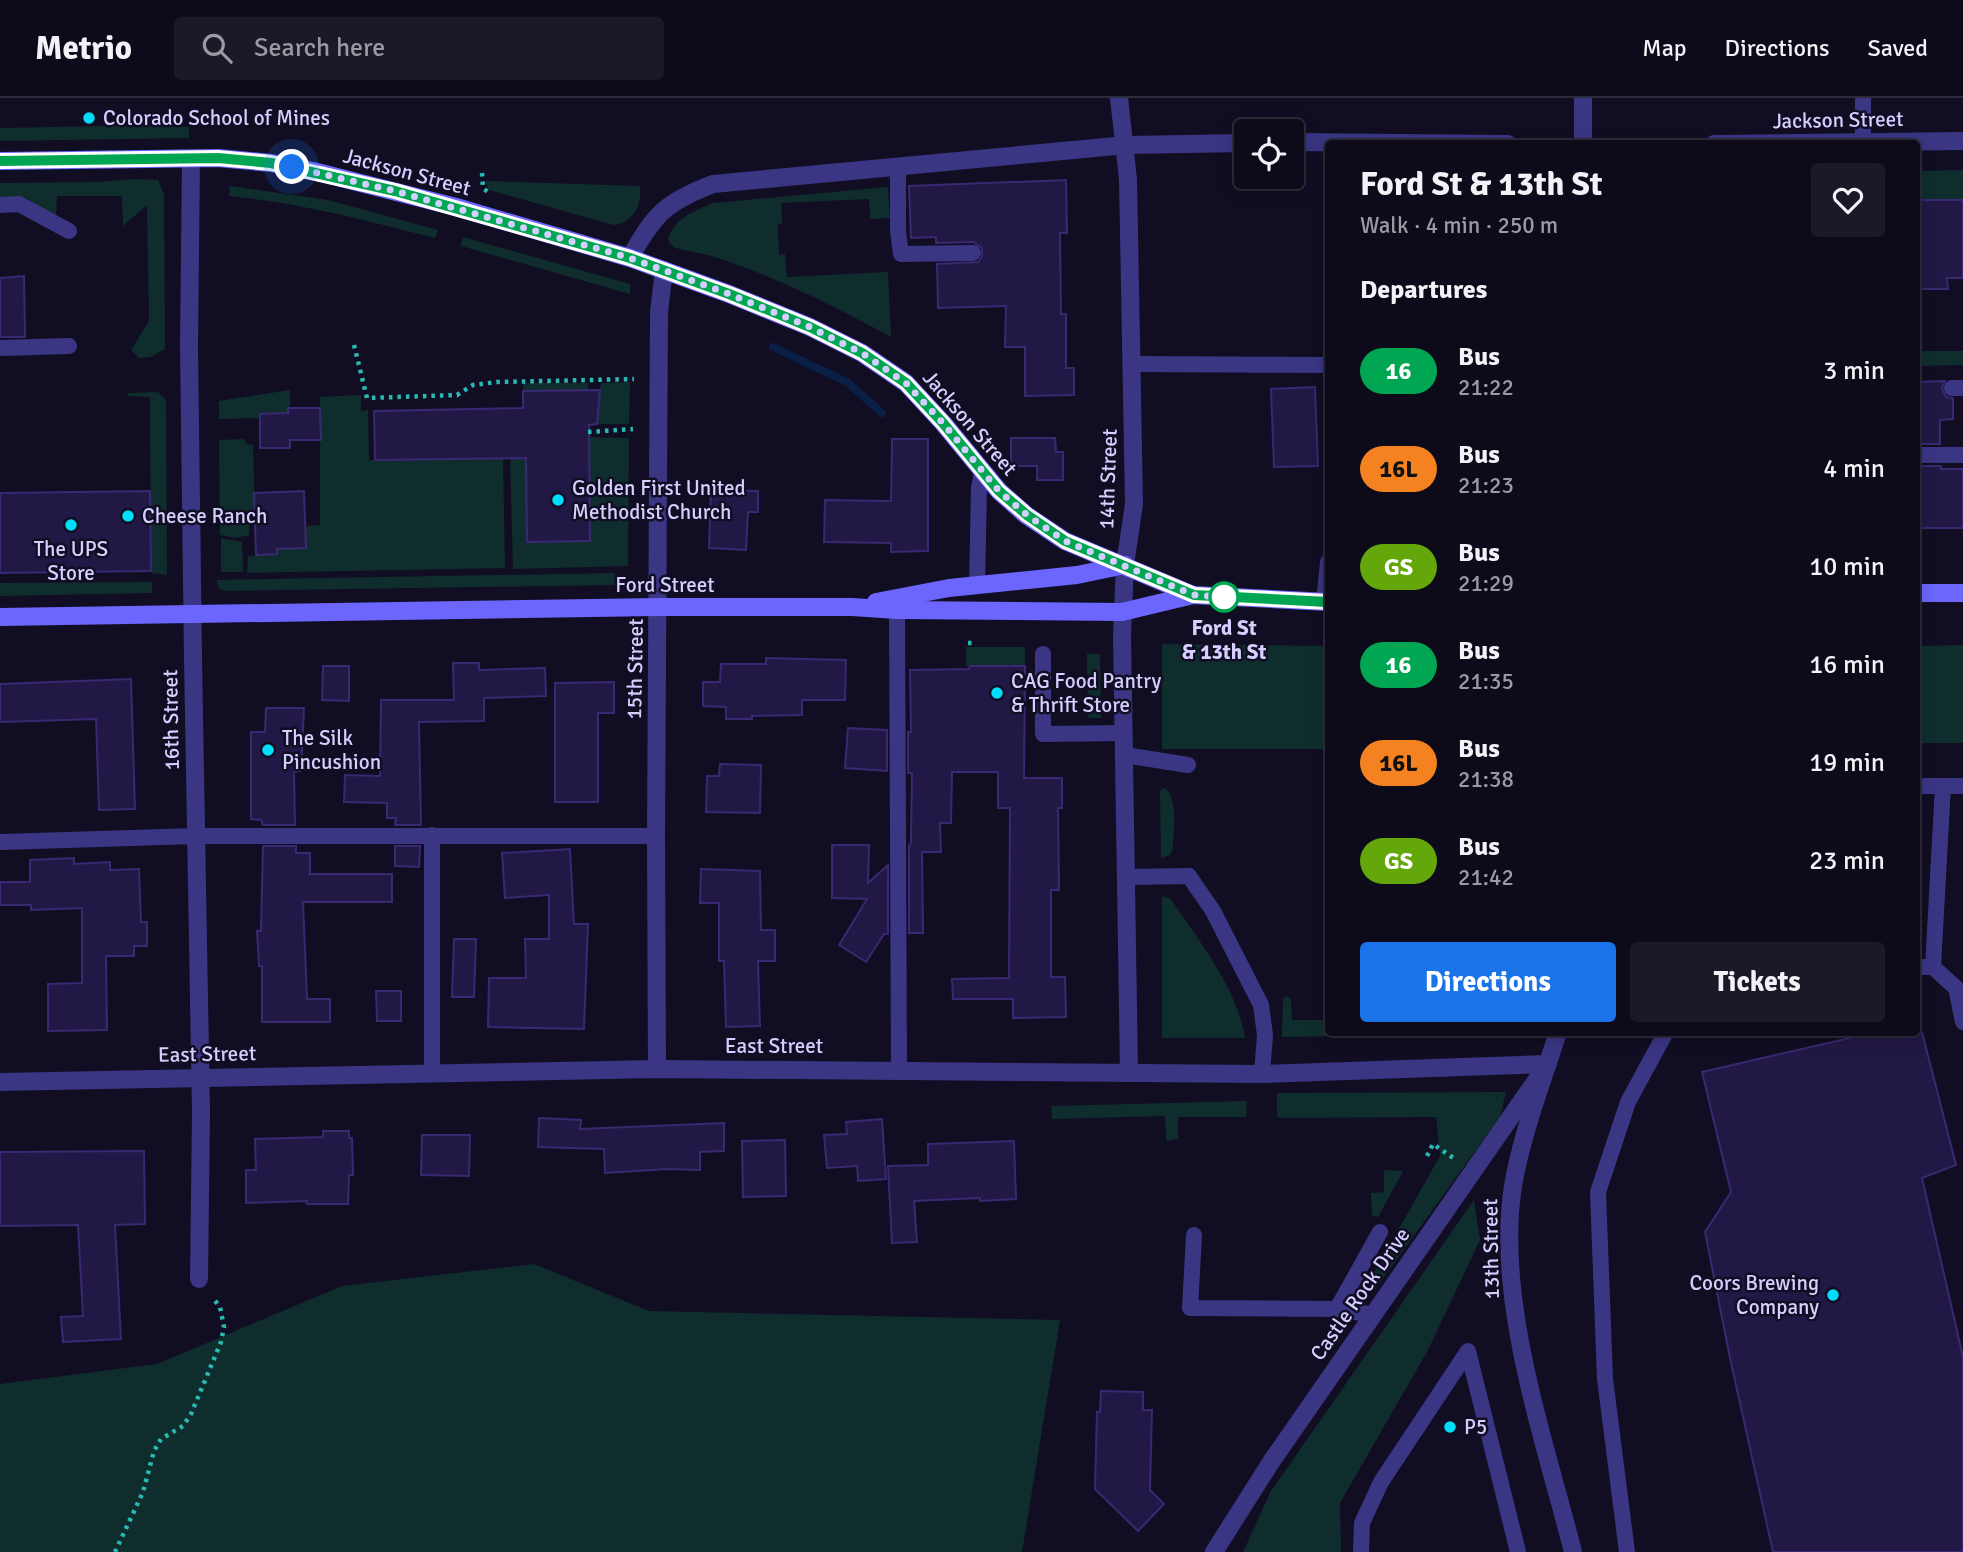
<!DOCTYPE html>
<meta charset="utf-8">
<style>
body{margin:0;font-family:Signika,sans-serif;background:#1b1827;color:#f1f3f6;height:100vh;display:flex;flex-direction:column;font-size:26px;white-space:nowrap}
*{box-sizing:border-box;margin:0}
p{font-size:23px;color:#9a9aa2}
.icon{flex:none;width:38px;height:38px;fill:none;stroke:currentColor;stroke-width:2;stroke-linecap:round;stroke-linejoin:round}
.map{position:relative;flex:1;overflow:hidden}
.side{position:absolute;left:1325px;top:42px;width:595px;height:896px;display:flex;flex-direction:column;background:#0d0a1a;border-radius:7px;box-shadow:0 4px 18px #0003,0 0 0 2px #2d2b39}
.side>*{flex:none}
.badge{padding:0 14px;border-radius:23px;font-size:24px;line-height:46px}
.tools{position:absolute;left:1234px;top:21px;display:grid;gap:14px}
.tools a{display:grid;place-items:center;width:70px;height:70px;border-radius:7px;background:#0d0a1a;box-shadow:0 4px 18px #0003,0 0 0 2px #2d2b39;font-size:35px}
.you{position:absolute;width:35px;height:35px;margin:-18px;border:5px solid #fff;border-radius:50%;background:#1a73e8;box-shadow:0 0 0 10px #1a73e833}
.map>.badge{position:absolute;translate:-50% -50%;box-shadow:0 0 0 4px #fff}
h2{padding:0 35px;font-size:26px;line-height:63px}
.round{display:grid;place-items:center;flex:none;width:74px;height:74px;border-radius:7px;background:#1b1827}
.summary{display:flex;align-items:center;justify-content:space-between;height:119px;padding:0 35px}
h1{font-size:33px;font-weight:700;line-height:52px}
.button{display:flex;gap:14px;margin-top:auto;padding:14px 35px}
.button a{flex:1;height:80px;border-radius:7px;background:#1a73e8;color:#fff;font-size:28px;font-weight:700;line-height:80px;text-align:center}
.button a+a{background:#1b1827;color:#f1f3f6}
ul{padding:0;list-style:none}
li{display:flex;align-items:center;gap:21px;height:98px;padding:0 35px}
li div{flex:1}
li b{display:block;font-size:26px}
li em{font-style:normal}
li .badge{min-width:77px;font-weight:700;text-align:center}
header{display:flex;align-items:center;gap:42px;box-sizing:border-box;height:98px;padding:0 35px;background:#0d0a1a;border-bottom:2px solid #2d2b39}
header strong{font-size:33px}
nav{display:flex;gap:38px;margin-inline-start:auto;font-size:24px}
.search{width:490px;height:63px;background:#1b1827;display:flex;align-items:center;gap:18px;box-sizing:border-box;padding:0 24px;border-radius:7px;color:#9a9aa2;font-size:26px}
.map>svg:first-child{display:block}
.green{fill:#102d2d}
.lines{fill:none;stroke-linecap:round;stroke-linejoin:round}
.stream{stroke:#0a1f45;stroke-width:8}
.building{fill:#221845;stroke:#392972;stroke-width:2}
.path{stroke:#29b9b2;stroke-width:4.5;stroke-dasharray:3.5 5;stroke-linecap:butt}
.service{stroke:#3a3684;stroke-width:16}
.minor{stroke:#3a3684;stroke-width:18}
.tertiary{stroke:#3a3684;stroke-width:18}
.secondary{stroke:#6c66ff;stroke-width:18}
.line-casing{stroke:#fff;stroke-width:16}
.line{stroke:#00a651;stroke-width:10}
.walk{stroke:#d5cfff;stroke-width:7;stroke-dasharray:0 12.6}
.poi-dot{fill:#00ddfa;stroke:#110d23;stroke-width:2.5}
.stop-dot{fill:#fff;stroke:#00a651;stroke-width:3.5}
.labels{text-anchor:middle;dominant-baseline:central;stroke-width:5;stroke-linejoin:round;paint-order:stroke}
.poi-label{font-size:21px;fill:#d5cfff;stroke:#110d23;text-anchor:start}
.street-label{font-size:21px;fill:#d5cfff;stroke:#110d23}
.stop-label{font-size:21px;font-weight:bold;fill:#d5cfff;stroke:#110d23}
</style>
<header>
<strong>Metrio</strong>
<div class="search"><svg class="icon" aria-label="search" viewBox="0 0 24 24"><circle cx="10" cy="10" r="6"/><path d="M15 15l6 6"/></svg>Search here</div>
<nav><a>Map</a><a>Directions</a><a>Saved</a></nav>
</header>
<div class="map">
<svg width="1963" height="1454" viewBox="0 0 1963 1454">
<rect width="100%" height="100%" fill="#110d23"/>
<!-- green -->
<g class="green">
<polygon points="155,27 189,29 189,40 0,43 0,30"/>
<polygon points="1963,72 1963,102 1916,102 1916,73"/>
<polygon points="131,81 158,82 164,96 165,251 150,259 139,260 131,252 149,223 147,107 123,128 122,98 57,98 56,119 24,99 0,99 0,85 99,84"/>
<path d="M 485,83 L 640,88 C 642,107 633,125 613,127 L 489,92 Z"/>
<path d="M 230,88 L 328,102 L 438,132 L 435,140 C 366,122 299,105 229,98 Z"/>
<path d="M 888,89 L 890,120 L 870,121 L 869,101 L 781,105 L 782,125 L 778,127 L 779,157 L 785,156 L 787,179 L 888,174 L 891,239 C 836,209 778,180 718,160 C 704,155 690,154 676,150 L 670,146 L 668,141 C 675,119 693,114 713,105 Z"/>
<polygon points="463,139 630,186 630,196 461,148"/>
<polygon points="1916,253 1963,253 1963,267 1916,268"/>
<polygon points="630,284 629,326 597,326 601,285"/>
<polygon points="523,285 588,285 588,292 523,293"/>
<polygon points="290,292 290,310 288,310 288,315 261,316 260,320 219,321 219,303"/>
<polygon points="158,294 166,302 167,477 151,475 150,299 128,298 127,295"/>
<polygon points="361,297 361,313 368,312 369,362 503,360 505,470 247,475 248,458 277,456 277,451 308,428 320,427 320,299"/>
<polygon points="589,339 629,340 628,468 513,471 510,360 526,359 590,443"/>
<polygon points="244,341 247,346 253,347 255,421 250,422 249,437 236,440 220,437 219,342"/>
<polygon points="221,440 242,444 243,474 221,474"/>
<polygon points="615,475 615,487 224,493 218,489 217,482"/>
<polygon points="152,484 152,495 0,498 0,485"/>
<polygon points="1162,546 1328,548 1328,651 1162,651"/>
<polygon points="1963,547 1963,645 1916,645 1916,548"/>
<rect x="966" y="549" width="59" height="19"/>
<polygon points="1087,556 1100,556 1101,620 1088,620"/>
<path d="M 1164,690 C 1179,698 1173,735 1173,751 L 1170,757 L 1161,760 L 1160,692 Z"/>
<path d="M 1162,798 L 1171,801 C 1199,844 1236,887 1245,940 L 1162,940 Z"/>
<polygon points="1286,898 1291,901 1292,922 1328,922 1328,934 1504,935 1282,939 1283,901"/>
<polygon points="1506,994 1500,1019 1373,1194 1366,1189 1440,1058 1436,1019 1283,1020 1277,1019 1277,995"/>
<polygon points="1247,1003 1246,1019 1178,1019 1178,1041 1166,1043 1165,1018 1052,1021 1051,1008"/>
<polygon points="1384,1072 1403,1073 1378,1119 1372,1118 1371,1095 1384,1094"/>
<polygon points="1474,1102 1480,1142 1428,1252 1340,1405 1341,1454 1243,1454 1271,1393"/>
<polygon points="534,1166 649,1213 1060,1222 1022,1454 0,1454 0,1286 157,1266 342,1188"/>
</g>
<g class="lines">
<!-- stream -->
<polyline class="stream" points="773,249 847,284 882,315"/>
</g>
<!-- building -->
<g class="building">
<polygon points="1066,82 1067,135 1060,135 1061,216 1066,216 1066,270 1074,270 1074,297 1025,298 1025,249 1005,249 1006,208 938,210 937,166 978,164 982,159 982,150 973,144 936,145 936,139 911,140 909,88"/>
<polygon points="1916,102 1963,102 1963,180 1947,180 1948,191 1916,191"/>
<polygon points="24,178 25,239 0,239 0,180"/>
<polygon points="1945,283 1942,291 1946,299 1953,300 1953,321 1940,322 1940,346 1916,346 1916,284"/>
<polygon points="1315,289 1318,368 1274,369 1271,291"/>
<polygon points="600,292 597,326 589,327 590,443 527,444 526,360 375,362 374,313 523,310 523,293"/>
<polygon points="288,310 320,310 321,342 290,342 290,350 260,350 260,316 288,315"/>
<polygon points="1011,340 1055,340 1056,354 1063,354 1063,382 1037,382 1037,368 1011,368"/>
<polygon points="892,341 928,341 928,453 891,454 891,445 824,444 825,402 891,403"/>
<polygon points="1916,368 1941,368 1941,371 1963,371 1963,430 1916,430"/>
<polygon points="711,392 758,393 758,414 748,414 746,452 709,450"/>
<polygon points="150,393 151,473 0,475 0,395"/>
<polygon points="304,393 306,450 277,451 277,456 256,457 254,395"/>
<polygon points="766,560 846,562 845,602 802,602 802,617 752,618 752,621 726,621 726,609 703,608 703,584 720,584 721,566 766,566"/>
<polygon points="453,565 479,565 479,572 545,570 546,598 484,600 484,623 419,624 421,727 395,727 396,720 387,720 387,705 344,704 345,677 380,678 381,602 454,602"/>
<polygon points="323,568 349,568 349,603 322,602"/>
<polygon points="970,568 1025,568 1024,680 1062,680 1062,710 1058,710 1059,792 1051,792 1051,879 1065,879 1066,919 1013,920 1013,901 953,901 952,881 1009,880 1010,710 998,710 998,674 952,674 951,725 940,725 941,754 922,754 923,835 909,835 909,748 911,745 912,675 908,675 908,634 911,634 910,572 969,571"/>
<polygon points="131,581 135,711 99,712 96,621 0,624 0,586"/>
<polygon points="614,584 614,615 598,615 598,704 555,704 555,585"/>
<polygon points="266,610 304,610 301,673 294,674 295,727 263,727 261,722 251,721 251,634 265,634"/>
<polygon points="848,630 887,632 887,673 845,670"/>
<polygon points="720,666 761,667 760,715 706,714 707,678 719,678"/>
<polygon points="832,747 869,747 868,785 888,767 888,836 884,836 866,864 839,847 867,801 832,800"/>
<polygon points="263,748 296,748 296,755 310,755 310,776 392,776 392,804 303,804 307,901 330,901 330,924 262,924 262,868 259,868 257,833 261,833"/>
<polygon points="395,748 420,748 419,769 395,768"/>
<polygon points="570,751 574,826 588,826 584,931 488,929 489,880 526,880 525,841 549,841 549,797 505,800 502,755"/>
<polygon points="74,760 74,766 110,764 110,772 139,771 141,824 147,824 147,848 134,848 134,858 106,858 107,932 48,933 48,886 82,885 82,810 31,812 31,807 0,807 0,784 30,784 30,762"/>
<polygon points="701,771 760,773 761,832 775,832 775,863 758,863 760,928 726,929 724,863 719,863 719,805 700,805"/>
<polygon points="454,841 476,841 474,899 452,899"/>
<polygon points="376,893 401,893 401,923 377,923"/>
<polygon points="1876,934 1922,934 1956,1067 1922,1080 1963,1259 1963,1454 1773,1454 1730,1260 1705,1134 1731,1094 1702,974"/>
<polygon points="539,1020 581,1022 580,1031 724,1025 724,1053 700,1054 700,1072 667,1071 605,1075 604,1051 538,1049"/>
<polygon points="882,1021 886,1081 858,1083 857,1068 827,1070 824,1037 847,1036 846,1024"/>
<polygon points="323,1033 349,1033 349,1040 352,1040 353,1077 349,1077 348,1106 307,1106 307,1103 246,1105 246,1072 256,1072 255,1041 323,1039"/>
<polygon points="422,1037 470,1037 469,1078 421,1077"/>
<polygon points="785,1042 786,1098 743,1099 742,1043"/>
<polygon points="1014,1043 1016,1101 980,1103 980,1100 914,1103 917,1144 892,1145 888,1068 928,1067 928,1046"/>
<polygon points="144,1053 145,1126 115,1127 121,1241 63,1244 61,1219 83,1218 78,1127 0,1128 0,1054"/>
<polygon points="1101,1293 1143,1294 1143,1312 1152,1312 1150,1392 1164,1406 1138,1433 1095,1391 1097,1314 1100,1314"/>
</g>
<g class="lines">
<!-- path -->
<g class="path">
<polyline points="482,75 483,90 488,94"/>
<polyline points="354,247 367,300 457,297 473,287 497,284 634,281"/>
<polyline points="588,334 633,331"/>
<polyline points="968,545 974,545"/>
<polyline points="1427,1058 1433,1046 1455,1061"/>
<polyline points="115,1454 143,1394 154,1353 161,1341 183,1328 191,1316 221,1244 224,1229 220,1209 212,1199"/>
</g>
<!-- service -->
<g class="service">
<polyline points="1863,44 1863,0"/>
<polyline points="898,69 898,133 901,156 973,155"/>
<polyline points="0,107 19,106 69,133"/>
<polyline points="0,250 69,248"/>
<polyline points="1131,266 1328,267"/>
<polyline points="1952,290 1963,290"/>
<polyline points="1916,357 1963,357"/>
<polyline points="977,487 979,390 982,374"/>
<polyline points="1324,505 1328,464"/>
<polyline points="897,512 899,971"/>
<polyline points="1043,556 1043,636 1124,635"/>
<polyline points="1125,657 1188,667"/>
<polyline points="1916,688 1963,688"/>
<polyline points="0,744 196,738 656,738"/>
<polyline points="1128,779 1189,778 1213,813 1261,907 1265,937 1262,976"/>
<polyline points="1916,869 1933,869 1943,688"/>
<polyline points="1933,869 1956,890 1963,924"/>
<polyline points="432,976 432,737"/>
<polyline points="1194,1137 1190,1210 1337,1211 1374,1217"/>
<polyline points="1337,1211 1380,1134"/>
<polyline points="1361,1454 1362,1425 1381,1384 1468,1253 1518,1454"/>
<polyline points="1627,1454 1605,1281 1598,1094 1628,1004 1666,934"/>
</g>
<!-- minor -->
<g class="minor">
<polyline points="1119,0 1128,81 1134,406 1125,467 1122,536 1129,973"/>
<polyline points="1292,44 1508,46"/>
<polyline points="1714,46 1963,43"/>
<polyline points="191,61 189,249 193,560 201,1014 199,1181"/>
<path d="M 630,160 C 654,116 666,104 713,86 L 1126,47 L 1246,45"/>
<polyline points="657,971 656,738 659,214 664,172"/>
<polyline points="0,984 657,971 1262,976 1548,966"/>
<polyline points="1214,1454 1271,1364 1542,974"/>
</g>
<!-- tertiary -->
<g class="tertiary">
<polyline points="1583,46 1583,0"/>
<path d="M 1558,934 C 1542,985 1522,1035 1513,1088 C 1495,1202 1545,1343 1573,1454"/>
</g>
<!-- secondary -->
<g class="secondary">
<polyline points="0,63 218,60 271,65 313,73 456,109 630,160 729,196 810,229 862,255 906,285 943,325 999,393 1026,417 1065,443 1193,497"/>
<polyline points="1916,495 1963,495"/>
<polyline points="876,504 949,490 1077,477 1125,467"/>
<polyline points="0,519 659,509 852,509 897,512 1122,514 1193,497 1328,504"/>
</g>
</g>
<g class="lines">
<defs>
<polyline id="line" points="0,63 218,60 271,65 395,93 630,160 729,196 810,229 862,255 906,285 943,325 999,393 1027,417 1065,443 1194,497 1328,504"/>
</defs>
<!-- line casing -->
<use href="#line" class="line-casing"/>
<!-- line -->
<use href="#line" class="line"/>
<!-- walk -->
<polyline class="walk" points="292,69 395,93 630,160 729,196 810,229 862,255 906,285 943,325 999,393 1027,417 1065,443 1194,497 1224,499"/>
</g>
<!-- markers -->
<g class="poi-dot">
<circle cx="89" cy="20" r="7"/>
<circle cx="558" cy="402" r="7"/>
<circle cx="128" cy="418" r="7"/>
<circle cx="71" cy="427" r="7"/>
<circle cx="997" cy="595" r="7"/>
<circle cx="268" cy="652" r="7"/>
<circle cx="1833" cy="1197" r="7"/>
<circle cx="1450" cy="1329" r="7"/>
</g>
<circle class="stop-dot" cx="1224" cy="499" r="14"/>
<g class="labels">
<!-- poi labels -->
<g class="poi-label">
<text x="103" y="20">Colorado School of Mines</text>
<text x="572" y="390">Golden First United<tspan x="572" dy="24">Methodist Church</tspan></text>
<text x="142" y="418">Cheese Ranch</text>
<text x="71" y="451" text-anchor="middle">The UPS<tspan x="71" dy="24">Store</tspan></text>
<text x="1011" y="583">CAG Food Pantry<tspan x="1011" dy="24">&amp; Thrift Store</tspan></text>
<text x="282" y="640">The Silk<tspan x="282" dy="24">Pincushion</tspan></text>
<text x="1819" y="1185" text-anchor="end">Coors Brewing<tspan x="1819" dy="24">Company</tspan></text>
<text x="1464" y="1329">P5</text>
</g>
<!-- street labels -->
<g class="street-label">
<text transform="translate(1838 22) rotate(-1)">Jackson Street</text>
<text transform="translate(407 74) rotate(15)">Jackson Street</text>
<text transform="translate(970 325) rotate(49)">Jackson Street</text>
<text transform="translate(1108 381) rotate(-88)">14th Street</text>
<text x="665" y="487">Ford Street</text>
<text transform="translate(635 571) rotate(-89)">15th Street</text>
<text transform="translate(171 622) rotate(-91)">16th Street</text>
<text x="774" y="948">East Street</text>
<text transform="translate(207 956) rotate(-1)">East Street</text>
<text transform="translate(1491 1151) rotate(-91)">13th Street</text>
<text transform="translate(1360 1196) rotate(-55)">Castle Rock Drive</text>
</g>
<!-- stop labels -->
<g class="stop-label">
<text x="1224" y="530">Ford St<tspan x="1224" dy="24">&amp; 13th St</tspan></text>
</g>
</g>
</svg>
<div class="tools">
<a><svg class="icon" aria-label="locate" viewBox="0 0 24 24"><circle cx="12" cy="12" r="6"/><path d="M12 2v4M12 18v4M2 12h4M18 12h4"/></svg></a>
</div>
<div class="you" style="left:292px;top:69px"></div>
<section class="side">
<div class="summary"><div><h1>Ford St &amp; 13th St</h1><p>Walk · 4 min · 250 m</p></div><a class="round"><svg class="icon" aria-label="heart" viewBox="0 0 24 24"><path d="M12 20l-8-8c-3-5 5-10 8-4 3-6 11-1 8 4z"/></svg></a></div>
<h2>Departures</h2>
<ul>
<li><span class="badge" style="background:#00a651;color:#fff">16</span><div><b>Bus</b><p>21:22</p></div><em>3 min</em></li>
<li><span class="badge" style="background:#f58220;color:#111">16L</span><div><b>Bus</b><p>21:23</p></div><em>4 min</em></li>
<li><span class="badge" style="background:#64a70b;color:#fff">GS</span><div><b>Bus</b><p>21:29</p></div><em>10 min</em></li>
<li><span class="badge" style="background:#00a651;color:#fff">16</span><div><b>Bus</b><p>21:35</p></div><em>16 min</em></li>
<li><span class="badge" style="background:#f58220;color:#111">16L</span><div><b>Bus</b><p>21:38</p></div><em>19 min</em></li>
<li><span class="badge" style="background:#64a70b;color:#fff">GS</span><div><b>Bus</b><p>21:42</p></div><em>23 min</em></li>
</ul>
<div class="button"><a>Directions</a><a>Tickets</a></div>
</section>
</div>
